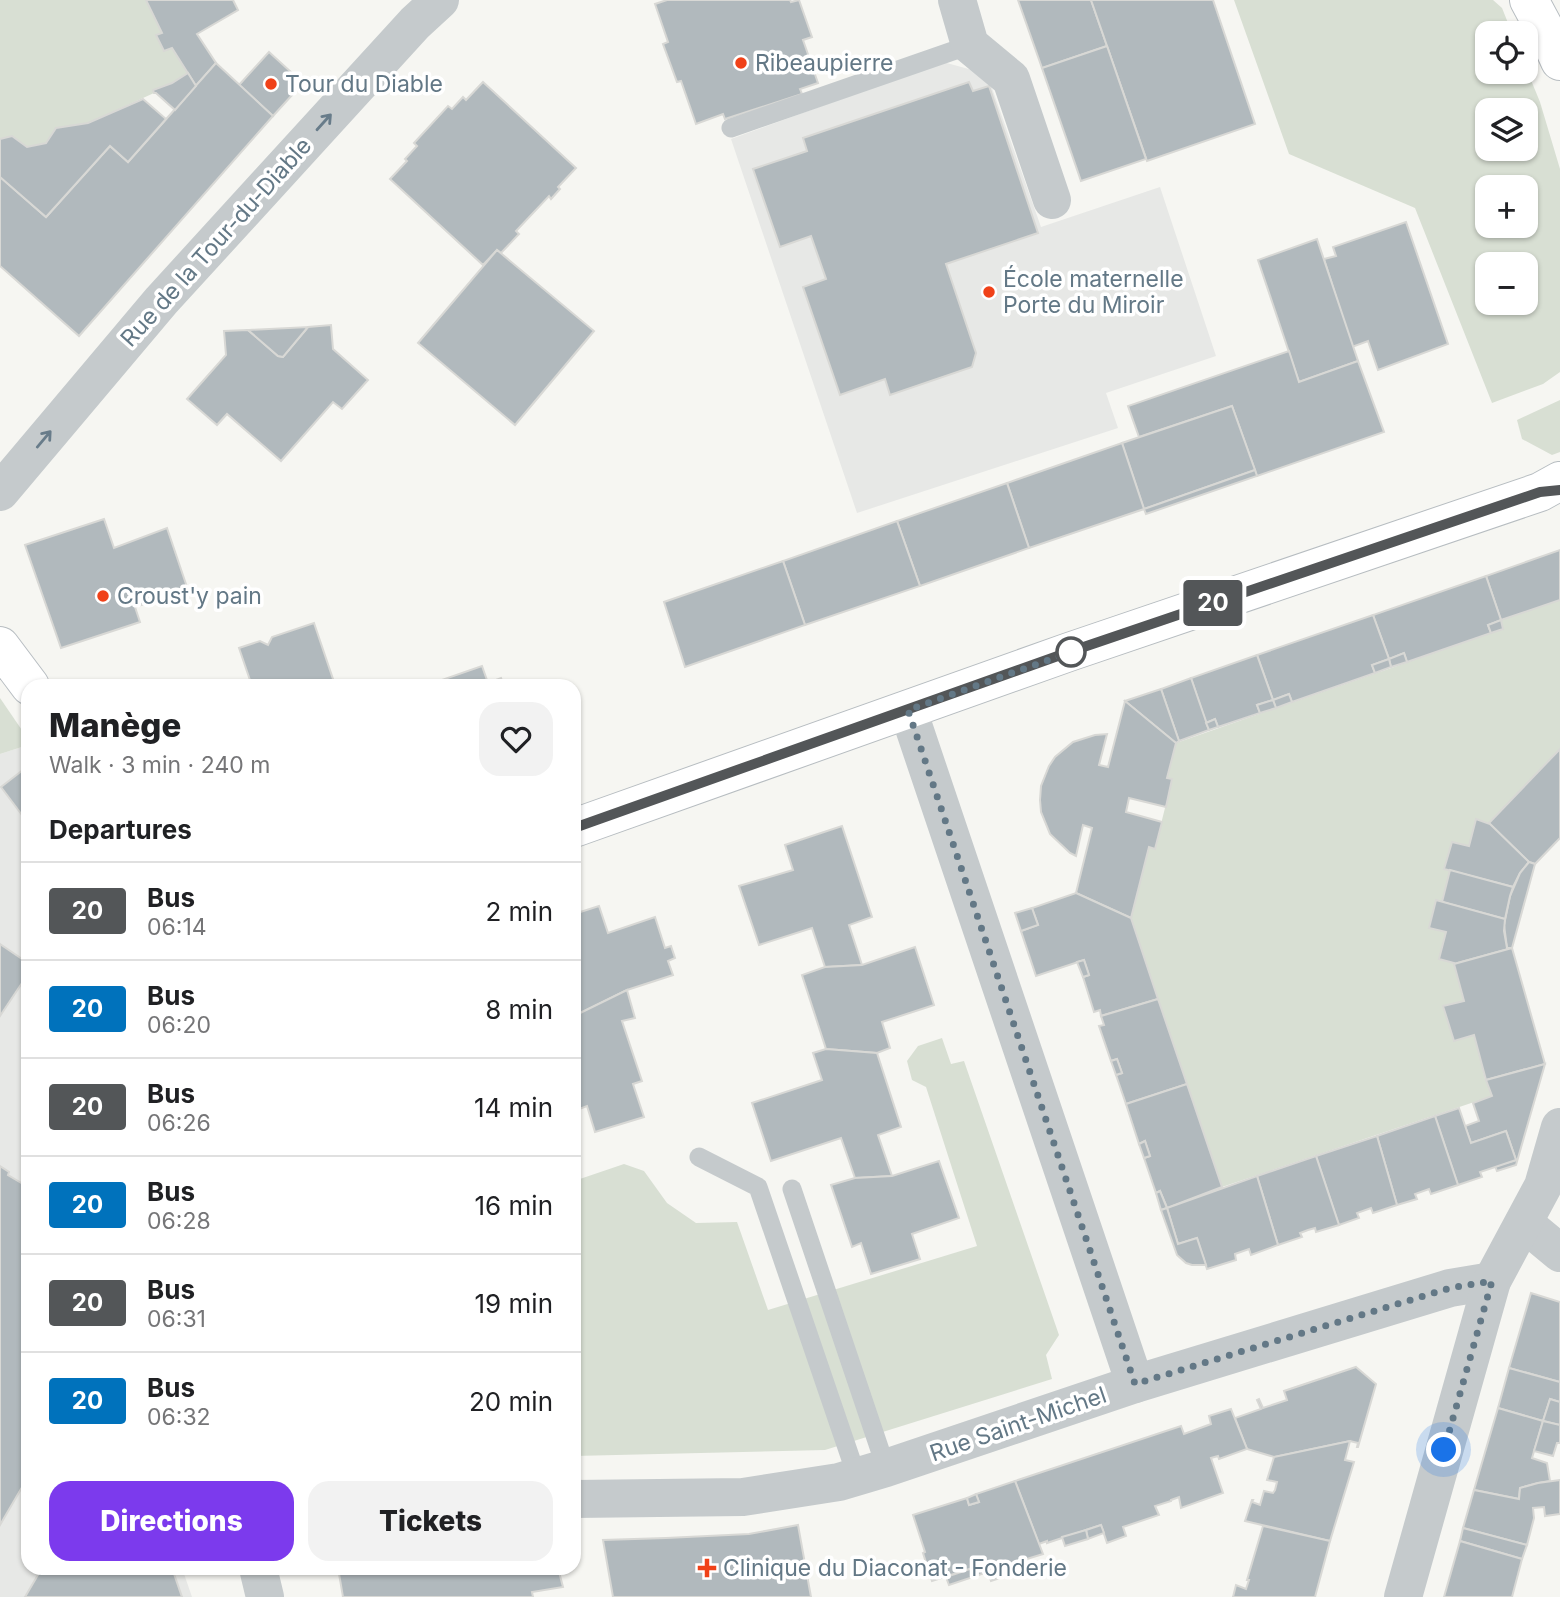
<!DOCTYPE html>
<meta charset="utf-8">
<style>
body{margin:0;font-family:Inter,sans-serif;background:#f2f2f2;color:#202124;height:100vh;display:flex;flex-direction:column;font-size:26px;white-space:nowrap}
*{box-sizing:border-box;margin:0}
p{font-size:23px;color:#757577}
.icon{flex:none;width:38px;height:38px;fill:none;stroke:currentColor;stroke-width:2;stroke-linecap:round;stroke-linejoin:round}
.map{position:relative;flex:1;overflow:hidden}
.sheet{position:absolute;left:21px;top:679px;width:560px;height:896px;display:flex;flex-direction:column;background:#fff;border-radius:21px;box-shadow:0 2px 5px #0004}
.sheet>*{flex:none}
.badge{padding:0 14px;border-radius:5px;font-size:24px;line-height:46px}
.controls{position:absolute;left:1475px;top:21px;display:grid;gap:14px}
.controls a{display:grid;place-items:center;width:63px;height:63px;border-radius:14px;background:#fff;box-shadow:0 2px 5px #0004;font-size:35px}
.you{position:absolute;width:35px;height:35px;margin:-18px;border:5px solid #fff;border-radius:50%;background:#1a73e8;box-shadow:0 0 0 10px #1a73e833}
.map>.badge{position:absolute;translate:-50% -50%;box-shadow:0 0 0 4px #fff}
h2{padding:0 28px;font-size:26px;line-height:63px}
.round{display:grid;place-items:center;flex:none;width:74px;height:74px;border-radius:21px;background:#f2f2f2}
.headline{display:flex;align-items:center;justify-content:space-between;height:119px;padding:0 28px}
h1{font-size:33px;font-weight:800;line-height:52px}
.cta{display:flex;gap:14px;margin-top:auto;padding:14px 28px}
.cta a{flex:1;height:80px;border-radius:21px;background:#7c3aed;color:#fff;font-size:28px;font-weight:800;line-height:80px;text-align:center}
.cta a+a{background:#f2f2f2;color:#202124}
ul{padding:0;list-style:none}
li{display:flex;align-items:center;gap:21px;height:98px;padding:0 28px;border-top:2px solid #e0e0e0}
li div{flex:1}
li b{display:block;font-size:26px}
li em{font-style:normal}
li .badge{min-width:77px;font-weight:700;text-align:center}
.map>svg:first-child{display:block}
.built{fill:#e7e8e6}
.green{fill:#d8dfd3;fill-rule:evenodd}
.building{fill:#b1b9bd;stroke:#d8d8d5;stroke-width:2}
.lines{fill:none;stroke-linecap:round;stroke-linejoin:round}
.secondary-casing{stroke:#b7bdc1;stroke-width:40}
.lane{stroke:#c5cacc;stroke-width:19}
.street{stroke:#c5cacc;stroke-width:38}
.secondary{stroke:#fff;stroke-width:38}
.oneway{stroke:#687c8a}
.line-casing{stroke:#fff;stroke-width:16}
.line{stroke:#535658;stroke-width:10}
.walk{stroke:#637886;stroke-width:7;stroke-dasharray:0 12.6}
.poi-dot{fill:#f04118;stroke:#fff;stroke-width:2.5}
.stop-dot{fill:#fff;stroke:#535658;stroke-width:3.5}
.labels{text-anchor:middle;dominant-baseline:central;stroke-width:7;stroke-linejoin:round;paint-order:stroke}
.poi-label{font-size:23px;fill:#637886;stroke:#fff;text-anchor:start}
.street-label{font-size:23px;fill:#637886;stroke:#fff}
</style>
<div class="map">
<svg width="1560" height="1597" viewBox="0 0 1560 1597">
<rect width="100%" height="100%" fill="#f6f6f2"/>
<!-- built -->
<g class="built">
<polygon points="943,62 987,74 1041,227 1160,187 1216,356 1106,393 1118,428 857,513 731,139"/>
<polygon points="28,745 28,1568 182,1568 192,1597 0,1597 0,754"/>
</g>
<!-- green -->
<g class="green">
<polygon points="0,0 146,0 162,33 156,36 164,50 172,48 188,73 172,83 154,90 154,93 88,123 56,128 46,143 27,147 12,137 0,139"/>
<path d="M 1234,0 L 1493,0 L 1502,8 L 1512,33 L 1488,33 L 1488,72 L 1526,72 L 1526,68 L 1540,102 L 1560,169 L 1560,372 L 1543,384 L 1492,403 L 1415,208 L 1289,154 ZM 1526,110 L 1526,149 L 1488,149 L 1488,110 ZM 1488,187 L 1526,187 L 1526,226 L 1488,226 ZM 1526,264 L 1526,303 L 1488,303 L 1488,264 Z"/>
<polygon points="1560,400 1560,452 1552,455 1522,439 1517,420"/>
<polygon points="1560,600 1560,749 1489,823 1476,820 1469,846 1452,842 1445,869 1450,870 1442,902 1436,901 1429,927 1446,932 1440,959 1454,963 1464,1001 1443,1007 1454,1041 1474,1035 1485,1079 1492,1096 1222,1187 1131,918 1149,847 1155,848 1172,780 1167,778 1176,743 1503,629 1501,620"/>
<polygon points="0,698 28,739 28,745 0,754"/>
<polygon points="942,1038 951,1064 964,1061 1059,1335 1046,1355 1052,1379 825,1450 574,1456 574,1181 624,1164 644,1171 667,1203 696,1223 737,1222 768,1310 977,1246 926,1087 912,1080 907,1061 918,1046"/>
</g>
<!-- building -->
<g class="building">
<polygon points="146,0 233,0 238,10 197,34 216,63 196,86 172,48 164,51 156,35 162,33"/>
<polygon points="667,0 790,0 791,2 799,0 812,37 803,40 818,83 800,89 802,94 725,119 723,114 696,124 681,81 677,82 663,44 668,42 655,4"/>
<polygon points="1018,0 1091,0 1107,46 1042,68"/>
<polygon points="1091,0 1213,0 1255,124 1147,161"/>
<polygon points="1107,46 1146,159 1081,181 1042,68"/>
<polygon points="269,52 303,83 273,116 239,85"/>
<polygon points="216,63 273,116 79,336 0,266 0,177 46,217 110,146 128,162"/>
<polygon points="188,73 196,86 175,110 156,93 154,93 153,90 172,83"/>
<polygon points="483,82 576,168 558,187 560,189 551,199 549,196 516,231 519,234 501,253 497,250 483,265 390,179 407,161 405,159 417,146 414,143 448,106 452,109 463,97 466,100"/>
<polygon points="969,82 973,91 989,86 1038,233 946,264 976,353 972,367 890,395 885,379 840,395 803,287 826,279 811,236 780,247 753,169 807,151 803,138"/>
<polygon points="143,99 166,119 128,162 110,146 46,217 0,177 0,139 12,136 27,147 46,143 56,128 88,123"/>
<polygon points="1406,222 1448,344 1378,370 1368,341 1352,347 1324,259 1336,256 1333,247"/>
<polygon points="1317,239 1358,361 1299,382 1258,260"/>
<polygon points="497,250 594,331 515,425 418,343"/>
<polygon points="331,325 333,349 368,380 342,409 333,402 281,461 227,414 217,425 187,399 226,355 224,331 248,330 278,356 283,357 308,327"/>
<polygon points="308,327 283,357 278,356 248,330"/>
<polygon points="1289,351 1299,382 1358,361 1384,432 1257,476 1232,406 1139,437 1128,406"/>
<polygon points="1232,406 1255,470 1144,509 1122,443"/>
<polygon points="1122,443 1144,509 1029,548 1007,483"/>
<polygon points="1255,470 1257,476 1146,514 1144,509"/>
<polygon points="1007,483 1029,548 920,586 897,521"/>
<polygon points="104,519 114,548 167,528 188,590 135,607 140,622 61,648 25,545"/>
<polygon points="897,521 920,586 805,625 783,561"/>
<polygon points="1560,550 1560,600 1501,620 1486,576"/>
<polygon points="783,561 805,625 685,667 664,602"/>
<polygon points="1486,576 1501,620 1488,625 1491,633 1407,662 1404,653 1389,659 1373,615"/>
<polygon points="1373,615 1389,659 1372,665 1375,673 1292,702 1289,694 1273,700 1257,655"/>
<polygon points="1501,620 1503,629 1491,633 1488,625"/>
<polygon points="314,623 334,682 324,686 252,686 239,648 260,641 268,645 272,637"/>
<polygon points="1404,653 1407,662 1391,667 1389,659"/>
<polygon points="1257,655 1273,700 1257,705 1260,713 1218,727 1215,719 1206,723 1191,678"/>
<polygon points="1389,659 1391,667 1375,673 1372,665"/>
<polygon points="482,666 488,683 501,678 504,686 434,686 433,683"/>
<polygon points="1191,678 1209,730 1179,741 1161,689"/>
<polygon points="1161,689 1179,741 1176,743 1125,701"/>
<polygon points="1289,694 1292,702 1276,708 1273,700"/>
<polygon points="1273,700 1276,708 1260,713 1257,705"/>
<polygon points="1125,701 1176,743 1167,778 1172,779 1166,807 1129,798 1126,812 1162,822 1155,849 1149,847 1131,918 1076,893 1092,828 1083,825 1076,856 1070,853 1050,834 1041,812 1040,800 1041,786 1049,766 1055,757 1073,742 1095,735 1107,734 1099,765 1108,767"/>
<polygon points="1215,719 1218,727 1209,730 1206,723"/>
<polygon points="1560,749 1560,838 1535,864 1529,862 1489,823"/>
<polygon points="28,766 28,823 1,787"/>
<polygon points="1476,819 1490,824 1529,862 1520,873 1513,887 1444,869 1452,842 1469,846"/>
<polygon points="842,826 872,917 849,925 862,965 825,967 812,928 759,945 739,886 793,870 785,845"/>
<polygon points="1529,862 1535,864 1512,948 1507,948 1504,925 1510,896 1520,873"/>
<polygon points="1450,870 1513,887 1510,896 1505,919 1442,902"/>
<polygon points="1076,893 1131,918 1158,999 1101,1016 1100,1010 1094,1012 1083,977 1089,975 1084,960 1036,976 1021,931 1038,925 1032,908"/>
<polygon points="1436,900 1505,919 1504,931 1507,948 1512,948 1454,964 1454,963 1439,959 1446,932 1429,928"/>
<polygon points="599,906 608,933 655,917 665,948 671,946 675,958 668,961 673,975 627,990 574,1016 574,914"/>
<polygon points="1032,908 1038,925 1021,931 1015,913"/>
<polygon points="0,944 28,963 28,974 0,1016"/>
<polygon points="915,947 934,1005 882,1022 890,1048 877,1053 826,1049 802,975 825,967 862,965"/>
<polygon points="1512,948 1545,1064 1486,1080 1474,1035 1454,1041 1443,1006 1464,1001 1454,964"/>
<polygon points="1084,960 1089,975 1083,977 1077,962"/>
<polygon points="627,990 635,1018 622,1021 642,1081 633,1084 644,1117 595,1132 587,1106 574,1111 574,1016"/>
<polygon points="1158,999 1187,1084 1126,1104 1116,1075 1122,1073 1117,1059 1111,1061 1099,1026 1104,1025 1101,1016"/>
<polygon points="826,1049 877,1053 901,1127 878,1135 892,1176 855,1178 841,1138 771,1161 752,1103 822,1080 813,1053"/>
<polygon points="1117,1059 1122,1073 1116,1075 1111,1061"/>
<polygon points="1545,1064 1516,1165 1497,1171 1495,1166 1516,1160 1506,1131 1471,1143 1465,1126 1479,1121 1473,1103 1492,1096 1486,1080"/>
<polygon points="1187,1084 1222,1187 1167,1208 1160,1191 1156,1193 1144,1158 1150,1156 1145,1141 1139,1144 1126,1104"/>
<polygon points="1459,1108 1471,1143 1506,1131 1516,1160 1480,1172 1482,1177 1458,1185 1435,1116"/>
<polygon points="1435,1116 1458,1185 1431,1194 1429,1189 1415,1194 1417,1199 1397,1205 1377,1136"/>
<polygon points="1377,1136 1397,1205 1373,1213 1371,1208 1357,1213 1359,1218 1339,1225 1316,1156"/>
<polygon points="1145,1141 1150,1156 1144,1158 1139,1144"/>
<polygon points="1316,1156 1339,1225 1316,1232 1315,1228 1308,1230 1300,1233 1302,1237 1278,1245 1257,1176"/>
<polygon points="939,1161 959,1218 912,1234 920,1259 871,1274 861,1243 852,1247 831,1185 855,1178 892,1176"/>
<polygon points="0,1166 9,1172 8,1175 28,1187 28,1477 0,1525"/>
<polygon points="1257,1176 1278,1245 1251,1255 1249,1249 1235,1254 1236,1260 1207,1269 1197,1238 1178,1244 1167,1208"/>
<polygon points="1160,1191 1167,1208 1161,1210 1156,1193"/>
<polygon points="1167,1208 1178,1244 1197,1238 1206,1265 1192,1265 1186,1263 1177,1255 1161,1210"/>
<polygon points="1531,1293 1560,1302 1560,1382 1509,1368"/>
<polygon points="1356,1367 1376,1384 1358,1447 1357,1447 1358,1443 1350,1441 1274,1457 1247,1449 1235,1418 1261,1409 1257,1400 1259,1399 1263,1408 1287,1400 1284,1391"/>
<polygon points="1509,1368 1560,1382 1560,1402 1550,1399 1543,1421 1498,1408"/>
<polygon points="1550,1399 1560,1402 1560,1425 1543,1421"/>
<polygon points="1498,1408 1543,1421 1532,1458 1547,1463 1550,1481 1538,1483 1520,1488 1519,1499 1474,1490"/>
<polygon points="1231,1409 1247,1449 1219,1459 1218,1456 1211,1458 1223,1493 1181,1508 1179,1497 1171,1500 1171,1501 1155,1506 1159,1515 1123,1527 1126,1536 1107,1543 1101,1525 1047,1543 1047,1541 1039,1544 1015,1481 1181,1426 1184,1434 1211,1424 1209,1416"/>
<polygon points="1543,1421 1560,1425 1560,1443 1557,1443 1553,1456 1534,1451"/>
<polygon points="1350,1441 1345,1460 1354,1462 1330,1541 1245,1521 1252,1500 1253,1500 1252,1502 1260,1505 1264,1491 1273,1493 1275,1490 1277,1482 1267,1480 1274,1457"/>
<polygon points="1560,1480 1560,1514 1545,1516 1544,1507 1533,1508 1534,1518 1527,1545 1463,1528 1474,1490 1519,1499 1520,1488 1538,1483"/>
<polygon points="1015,1481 1043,1554 1007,1565 1009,1572 1012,1574 991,1581 985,1564 932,1581 923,1553 925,1552 913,1515 967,1498 969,1505 979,1502 976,1494"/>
<polygon points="976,1494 979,1502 969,1505 967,1498"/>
<polygon points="798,1525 811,1597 613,1597 603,1540 666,1538 749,1534"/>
<polygon points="1101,1525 1104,1533 1088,1539 1086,1530"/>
<polygon points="1263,1526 1330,1541 1315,1597 1233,1597 1236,1585 1246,1589 1249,1580 1247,1580"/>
<polygon points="1463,1528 1527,1545 1522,1559 1460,1541"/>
<polygon points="1086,1530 1088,1539 1065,1546 1062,1537"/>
<polygon points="1460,1541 1522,1559 1512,1597 1444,1597"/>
<polygon points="985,1564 988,1572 949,1585 946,1577"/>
<polygon points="42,1568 172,1568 182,1597 25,1597"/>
<polygon points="338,1568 558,1568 563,1587 532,1592 533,1597 343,1597"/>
</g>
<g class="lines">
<defs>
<g id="secondary">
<polyline points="1529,0 1550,39 1560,61"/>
<polyline points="0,646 30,686"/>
<polyline points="574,828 1069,652 1540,492 1560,481"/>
</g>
</defs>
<!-- secondary casing -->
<use href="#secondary" class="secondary-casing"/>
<!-- lane -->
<g class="lane">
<polyline points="731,128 970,45"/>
<polyline points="699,1157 758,1187 857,1477"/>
<polyline points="792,1189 886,1468"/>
</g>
<!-- street -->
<g class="street">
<polyline points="957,0 970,45 1011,79 1052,200"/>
<polyline points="0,492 161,301 415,23 440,0"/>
<polyline points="908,710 1135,1384"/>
<polyline points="1524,1223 1560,1253"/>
<polyline points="574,1499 743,1497 839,1482 886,1468 1135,1384 1450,1288 1492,1281"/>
<polyline points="258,1568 265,1597"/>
<polyline points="1403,1597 1492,1281 1543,1186 1560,1127"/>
</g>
<!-- secondary -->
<use href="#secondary" class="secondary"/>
</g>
<!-- one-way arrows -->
<defs><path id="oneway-shaft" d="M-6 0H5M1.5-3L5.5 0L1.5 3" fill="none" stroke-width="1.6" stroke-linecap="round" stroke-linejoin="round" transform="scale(1.75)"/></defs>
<g class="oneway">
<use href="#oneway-shaft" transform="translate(324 122) rotate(-48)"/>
<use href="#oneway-shaft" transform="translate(44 439) rotate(-50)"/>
</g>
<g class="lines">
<defs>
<polyline id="line" points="574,828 1069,652 1540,492 1560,490"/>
</defs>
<!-- line casing -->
<use href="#line" class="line-casing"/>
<!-- line -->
<use href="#line" class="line"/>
<!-- walk -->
<polyline class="walk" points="1071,652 908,710 1135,1384 1450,1288 1492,1281 1444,1450"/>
</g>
<!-- markers -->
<g class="poi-dot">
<circle cx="741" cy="63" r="7"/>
<circle cx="271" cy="84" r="7"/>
<circle cx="989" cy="292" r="7"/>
<circle cx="103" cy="596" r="7"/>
<path d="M703.5 1557.5h7v7h7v7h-7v7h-7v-7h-7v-7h7z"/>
</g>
<circle class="stop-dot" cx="1071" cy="652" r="14"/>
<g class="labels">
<!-- poi labels -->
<g class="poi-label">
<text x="755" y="63">Ribeaupierre</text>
<text x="285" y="84">Tour du Diable</text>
<text x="1003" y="279">École maternelle<tspan x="1003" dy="26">Porte du Miroir</tspan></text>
<text x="117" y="596">Croust'y pain</text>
<text x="723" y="1568">Clinique du Diaconat - Fonderie</text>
</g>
<!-- street labels -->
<g class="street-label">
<text transform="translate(216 242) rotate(-48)">Rue de la Tour-du-Diable</text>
<text transform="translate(1018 1424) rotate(-19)">Rue Saint-Michel</text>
</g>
</g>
</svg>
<div class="controls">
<a><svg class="icon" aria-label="locate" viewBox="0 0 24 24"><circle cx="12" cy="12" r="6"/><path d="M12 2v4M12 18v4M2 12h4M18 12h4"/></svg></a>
<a><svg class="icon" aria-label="layers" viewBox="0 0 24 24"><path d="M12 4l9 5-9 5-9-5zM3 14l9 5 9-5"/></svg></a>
<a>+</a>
<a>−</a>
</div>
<div class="you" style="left:1444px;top:1450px"></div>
<b class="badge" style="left:1213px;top:603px;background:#535658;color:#fff">20</b>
<section class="sheet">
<div class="headline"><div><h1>Manège</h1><p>Walk · 3 min · 240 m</p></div><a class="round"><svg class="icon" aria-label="heart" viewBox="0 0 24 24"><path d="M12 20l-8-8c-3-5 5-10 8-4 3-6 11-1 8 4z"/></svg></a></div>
<h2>Departures</h2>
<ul>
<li><span class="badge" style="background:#535658;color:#fff">20</span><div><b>Bus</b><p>06:14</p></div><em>2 min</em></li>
<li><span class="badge" style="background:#0072bc;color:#fff">20</span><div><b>Bus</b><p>06:20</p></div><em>8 min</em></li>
<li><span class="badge" style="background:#535658;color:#fff">20</span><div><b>Bus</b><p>06:26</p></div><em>14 min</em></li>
<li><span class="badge" style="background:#0072bc;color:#fff">20</span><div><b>Bus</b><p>06:28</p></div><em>16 min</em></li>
<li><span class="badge" style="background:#535658;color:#fff">20</span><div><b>Bus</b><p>06:31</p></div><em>19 min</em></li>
<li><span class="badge" style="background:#0072bc;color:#fff">20</span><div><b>Bus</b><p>06:32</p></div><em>20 min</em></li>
</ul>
<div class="cta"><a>Directions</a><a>Tickets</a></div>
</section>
</div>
